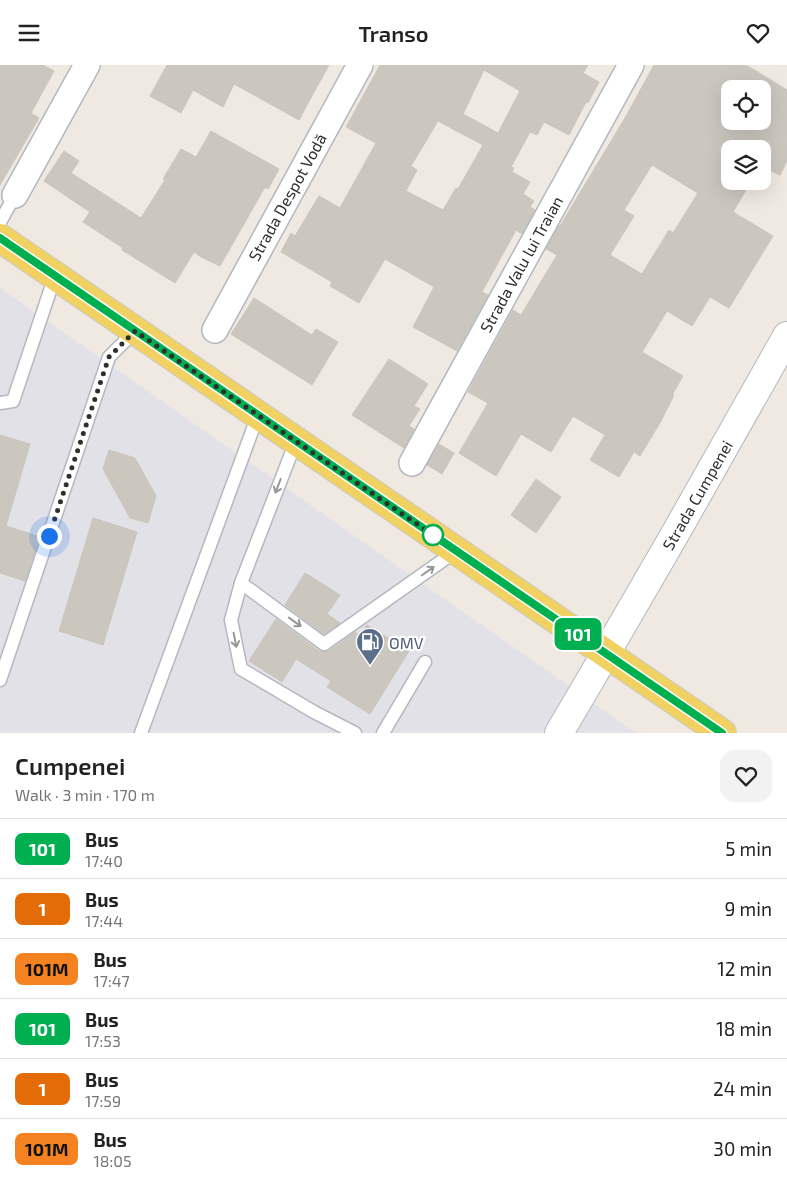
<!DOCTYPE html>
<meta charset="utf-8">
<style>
body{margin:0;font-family:"Exo 2",sans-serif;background:#f2f2f2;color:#222;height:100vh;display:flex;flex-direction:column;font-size:19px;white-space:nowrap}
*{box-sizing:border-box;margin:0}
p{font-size:16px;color:#767676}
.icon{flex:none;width:28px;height:28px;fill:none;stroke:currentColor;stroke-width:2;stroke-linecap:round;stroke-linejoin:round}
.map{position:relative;height:668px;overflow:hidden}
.panel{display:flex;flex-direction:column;background:#fff;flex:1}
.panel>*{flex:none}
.badge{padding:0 10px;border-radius:8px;font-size:18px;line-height:32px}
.fabs{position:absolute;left:721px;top:15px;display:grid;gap:10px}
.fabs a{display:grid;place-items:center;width:50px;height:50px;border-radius:10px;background:#fff;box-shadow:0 5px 20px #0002;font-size:25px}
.you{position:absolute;width:25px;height:25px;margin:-12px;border:4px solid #fff;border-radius:50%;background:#1a73e8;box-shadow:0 0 0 8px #1a73e833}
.map>.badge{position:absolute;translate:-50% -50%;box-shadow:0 0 0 2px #fff}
.round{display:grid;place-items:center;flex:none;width:52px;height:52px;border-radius:15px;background:#f2f2f2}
.overview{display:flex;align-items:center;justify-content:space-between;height:85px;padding:0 15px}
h1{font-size:24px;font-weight:600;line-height:38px}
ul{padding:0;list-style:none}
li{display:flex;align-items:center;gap:15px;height:60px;padding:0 15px;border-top:1px solid #e0e0e0}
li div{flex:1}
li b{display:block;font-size:19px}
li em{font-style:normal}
li .badge{min-width:55px;font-weight:700;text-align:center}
header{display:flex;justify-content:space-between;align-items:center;height:65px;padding:0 15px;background:#fff;font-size:22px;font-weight:600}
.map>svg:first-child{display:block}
.industrial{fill:#e3e1e8}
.building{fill:#cbc7bf;stroke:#cbc5ba;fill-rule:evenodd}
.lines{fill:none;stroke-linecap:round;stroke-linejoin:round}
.service-casing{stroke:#b4b7c1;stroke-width:15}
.minor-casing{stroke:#b4b7c1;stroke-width:28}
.tertiary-casing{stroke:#b4b7c1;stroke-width:30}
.secondary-casing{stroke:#b4b7c1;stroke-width:30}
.primary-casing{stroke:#c9c9c9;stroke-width:30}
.service{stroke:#fff;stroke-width:12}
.minor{stroke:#fff;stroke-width:25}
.tertiary{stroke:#fff;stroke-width:28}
.secondary{stroke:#fff;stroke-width:28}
.primary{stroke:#f2d163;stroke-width:28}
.oneway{stroke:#969696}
.line-casing{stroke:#fff;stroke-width:11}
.line{stroke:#00b050;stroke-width:8}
.walk{stroke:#2e2e2e;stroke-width:5;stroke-dasharray:0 9}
.stop-dot{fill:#fff;stroke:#00b050;stroke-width:2.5}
.labels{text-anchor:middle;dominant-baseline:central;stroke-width:4.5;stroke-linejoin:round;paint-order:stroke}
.street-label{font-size:16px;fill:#2e2e2e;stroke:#fff}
.service-label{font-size:16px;fill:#4e5e75;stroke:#fff;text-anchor:start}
</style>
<header><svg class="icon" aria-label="menu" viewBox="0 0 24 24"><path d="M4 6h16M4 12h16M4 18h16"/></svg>Transo<svg class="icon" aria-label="heart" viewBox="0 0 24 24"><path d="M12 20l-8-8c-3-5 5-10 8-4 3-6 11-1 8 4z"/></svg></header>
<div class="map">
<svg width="787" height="668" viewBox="0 0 787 668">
<rect width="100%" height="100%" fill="#efe9e1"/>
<!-- industrial -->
<polygon class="industrial" points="0,223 129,313 636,668 0,668"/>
<!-- building -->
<g class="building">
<polygon points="0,0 43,0 54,6 31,48 39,53 0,120"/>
<polygon points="167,0 329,0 308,38 299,55 234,19 223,42 193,25 181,48 150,31"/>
<path d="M 380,0 L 588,0 L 583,8 L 599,17 L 588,38 L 586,37 L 569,70 L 544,57 L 537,70 L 530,67 L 511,102 L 514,103 L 512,107 L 530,117 L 523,129 L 534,136 L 530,142 L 535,145 L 522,169 L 516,165 L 482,227 L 488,230 L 457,286 L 413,262 L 434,222 L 385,194 L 359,238 L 330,221 L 332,217 L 281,187 L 291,168 L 295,171 L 319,131 L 340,143 L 376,78 L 346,62 ZM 484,5 L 520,26 L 498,68 L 463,49 ZM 438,56 L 483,80 L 458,124 L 456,123 L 443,145 L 406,126 L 417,105 L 411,101 Z"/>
<path d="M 654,0 L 746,0 L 787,25 L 787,96 L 780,110 L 762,101 L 762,84 L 730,84 L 730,116 L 751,116 L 733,147 L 773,171 L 729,243 L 710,232 L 692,261 L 667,246 L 642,287 L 683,311 L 672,330 L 674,330 L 661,356 L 640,391 L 634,387 L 619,412 L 590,395 L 605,370 L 573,351 L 551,387 L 521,369 L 496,411 L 459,388 L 488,338 L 468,327 L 513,245 L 521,250 L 557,190 L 546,184 L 559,160 L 560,161 L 625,53 ZM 730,24 L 762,24 L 762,56 L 730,56 ZM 652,100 L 698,128 L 673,168 L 669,165 L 642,209 L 610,190 L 634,151 L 624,145 Z"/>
<polygon points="211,66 279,104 268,124 265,122 220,201 201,192 194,187 175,218 122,185 123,183 83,157 90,147 44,116 64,86 79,96 71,108 141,153 165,115 163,114 181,84 196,92"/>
<polygon points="254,233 312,270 316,264 338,277 312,320 231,269"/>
<polygon points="389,294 428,319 414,341 420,344 409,361 414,364 404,383 352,350"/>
<polygon points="0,370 30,379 6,461 40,472 25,516 0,508"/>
<polygon points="439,379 454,388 442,409 427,400"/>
<polygon points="109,385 135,393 156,431 148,458 130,453 103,404"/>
<polygon points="536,414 561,432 536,468 511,450"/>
<polygon points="93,453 137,467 103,580 59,566"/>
<polygon points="305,508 340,530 327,549 340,558 324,569 285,540"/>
<polygon points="276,554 319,586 323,587 329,586 355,567 360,570 367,560 409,586 370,649 327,622 331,616 296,594 282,617 249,596"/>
</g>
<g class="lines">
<defs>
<g id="service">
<polyline points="0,157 15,130"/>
<polyline points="0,338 13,336 55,211"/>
<polyline points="296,376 241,518 231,555 241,604 314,647 355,668"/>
<polyline points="241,518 324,579 456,486"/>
<polyline points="0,615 109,292 135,266"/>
<polyline points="141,668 258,350"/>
<polyline points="383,668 425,597"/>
</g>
<g id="minor">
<polyline points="15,130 87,0"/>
<polyline points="215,265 360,0"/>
<polyline points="412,398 631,0"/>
</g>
<polyline id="tertiary" points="559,668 606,588"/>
<polyline id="secondary" points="606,588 675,469 787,271"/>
<polyline id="primary" points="0,173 722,668"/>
</defs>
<!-- service casing -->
<use href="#service" class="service-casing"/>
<!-- minor casing -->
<use href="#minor" class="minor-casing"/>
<!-- tertiary casing -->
<use href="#tertiary" class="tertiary-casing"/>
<!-- secondary casing -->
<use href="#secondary" class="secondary-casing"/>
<!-- primary casing -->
<use href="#primary" class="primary-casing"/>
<!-- service -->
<use href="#service" class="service"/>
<!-- minor -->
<use href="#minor" class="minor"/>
<!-- tertiary -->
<use href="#tertiary" class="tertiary"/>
<!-- secondary -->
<use href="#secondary" class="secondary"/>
<!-- primary -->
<use href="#primary" class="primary"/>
</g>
<!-- one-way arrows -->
<defs><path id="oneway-shaft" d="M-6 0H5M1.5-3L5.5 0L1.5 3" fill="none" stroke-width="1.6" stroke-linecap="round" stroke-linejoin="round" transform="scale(1.25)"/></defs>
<g class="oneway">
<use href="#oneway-shaft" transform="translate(278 421) rotate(111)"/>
<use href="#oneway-shaft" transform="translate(428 506) rotate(-35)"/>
<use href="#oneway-shaft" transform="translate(295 557) rotate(36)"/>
<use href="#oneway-shaft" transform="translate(235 575) rotate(79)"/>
</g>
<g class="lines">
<defs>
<polyline id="line" points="0,173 722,668"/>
</defs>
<!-- line casing -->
<use href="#line" class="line-casing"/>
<!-- line -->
<use href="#line" class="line"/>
<!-- walk -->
<polyline class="walk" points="49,471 109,292 135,266 433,470"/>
</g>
<!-- icons -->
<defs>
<symbol id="fuel-pin" viewBox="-11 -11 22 30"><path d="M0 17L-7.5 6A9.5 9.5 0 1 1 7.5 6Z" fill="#5c6f8a" stroke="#fff"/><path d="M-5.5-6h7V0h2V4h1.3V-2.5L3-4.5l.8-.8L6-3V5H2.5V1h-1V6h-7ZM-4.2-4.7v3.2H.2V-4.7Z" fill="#fff"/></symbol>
</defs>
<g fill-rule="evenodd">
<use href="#fuel-pin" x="354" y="561" width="32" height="43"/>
</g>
<!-- markers -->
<circle class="stop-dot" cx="433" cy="470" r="10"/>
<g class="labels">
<!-- street labels -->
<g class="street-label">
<text transform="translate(287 132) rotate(-61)">Strada Despot Vodă</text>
<text transform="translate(521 199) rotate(-61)">Strada Valu lui Traian</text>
<text transform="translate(697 430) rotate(-60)">Strada Cumpenei</text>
</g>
<!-- service labels -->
<g class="service-label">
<text x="389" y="577">OMV</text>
</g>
</g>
</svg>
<div class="fabs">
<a><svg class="icon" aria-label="locate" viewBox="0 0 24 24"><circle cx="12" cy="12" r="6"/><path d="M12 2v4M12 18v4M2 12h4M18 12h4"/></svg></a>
<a><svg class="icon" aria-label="layers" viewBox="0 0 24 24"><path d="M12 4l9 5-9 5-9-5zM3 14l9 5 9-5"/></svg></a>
</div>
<div class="you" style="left:49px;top:471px"></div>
<b class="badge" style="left:578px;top:569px;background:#00b050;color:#fff">101</b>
</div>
<section class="panel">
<div class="overview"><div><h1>Cumpenei</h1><p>Walk · 3 min · 170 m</p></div><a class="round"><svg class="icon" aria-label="heart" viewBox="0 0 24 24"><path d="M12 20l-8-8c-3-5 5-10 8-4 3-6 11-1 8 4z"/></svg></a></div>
<ul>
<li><span class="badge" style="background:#00b050;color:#fff">101</span><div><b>Bus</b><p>17:40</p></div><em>5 min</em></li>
<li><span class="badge" style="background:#e36c09;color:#fff">1</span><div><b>Bus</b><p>17:44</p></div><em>9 min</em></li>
<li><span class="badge" style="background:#f58220;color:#111">101M</span><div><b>Bus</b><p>17:47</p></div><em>12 min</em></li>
<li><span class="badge" style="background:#00b050;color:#fff">101</span><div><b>Bus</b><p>17:53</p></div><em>18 min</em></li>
<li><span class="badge" style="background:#e36c09;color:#fff">1</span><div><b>Bus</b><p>17:59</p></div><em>24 min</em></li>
<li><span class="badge" style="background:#f58220;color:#111">101M</span><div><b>Bus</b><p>18:05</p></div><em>30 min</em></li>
</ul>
</section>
